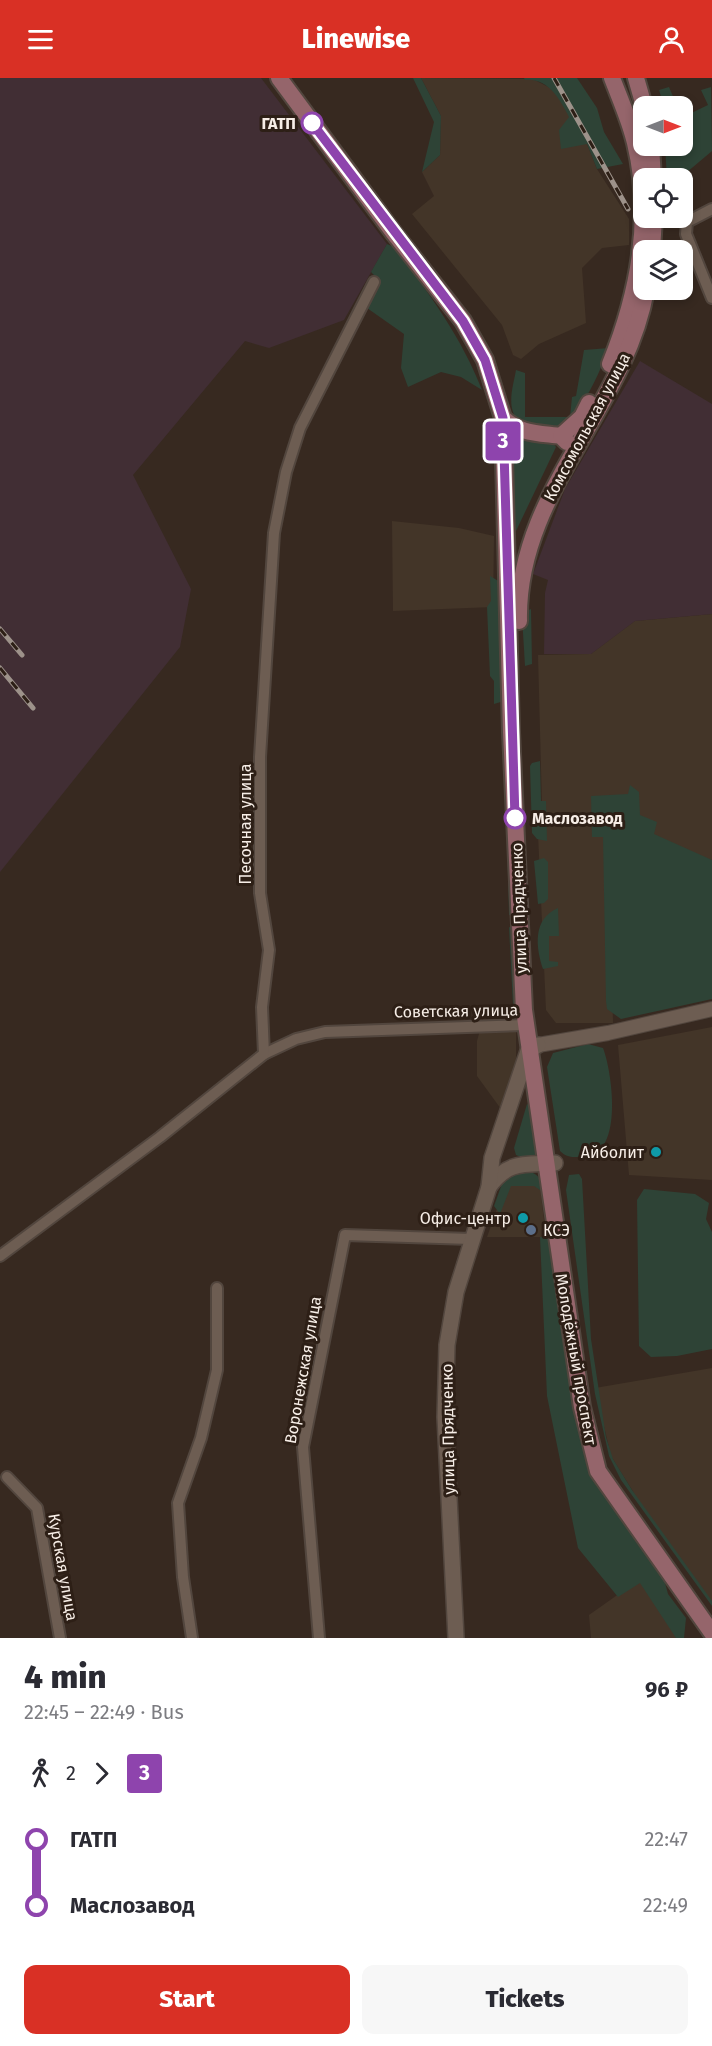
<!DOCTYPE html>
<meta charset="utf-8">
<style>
body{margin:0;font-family:"Fira Sans",sans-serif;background:#f7f7f7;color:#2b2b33;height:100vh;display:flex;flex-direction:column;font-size:22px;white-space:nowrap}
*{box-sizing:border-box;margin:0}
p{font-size:20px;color:#7c7c81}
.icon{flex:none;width:33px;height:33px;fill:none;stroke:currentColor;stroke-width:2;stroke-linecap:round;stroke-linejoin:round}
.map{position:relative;height:1560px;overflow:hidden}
.side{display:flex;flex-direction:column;background:#fff;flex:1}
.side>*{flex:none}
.badge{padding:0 12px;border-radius:4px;font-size:21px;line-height:39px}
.needle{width:39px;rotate:90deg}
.buttons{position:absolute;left:633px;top:18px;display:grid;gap:12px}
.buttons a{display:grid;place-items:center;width:60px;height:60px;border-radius:12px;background:#fff;box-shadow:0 3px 9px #0003;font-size:30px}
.map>.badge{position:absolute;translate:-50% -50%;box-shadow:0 0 0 3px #fff}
.legs{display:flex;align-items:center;gap:9px;height:66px;padding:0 24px;font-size:20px}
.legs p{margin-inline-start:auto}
.headline{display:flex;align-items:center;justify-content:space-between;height:102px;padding:0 24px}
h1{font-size:33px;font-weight:800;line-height:45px}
.button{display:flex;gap:12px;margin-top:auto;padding:12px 24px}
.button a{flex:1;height:69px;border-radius:12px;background:#d93025;color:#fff;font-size:24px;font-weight:800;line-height:69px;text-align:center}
.button a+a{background:#f7f7f7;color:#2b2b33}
ul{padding:0 24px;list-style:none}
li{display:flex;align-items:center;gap:21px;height:66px;font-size:22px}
li i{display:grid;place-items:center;width:9px;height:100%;margin:0 8px;background:currentColor}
li i::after{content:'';width:15px;height:15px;margin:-8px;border:4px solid;border-radius:50%;background:#fff}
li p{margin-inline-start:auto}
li:first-child i{background:linear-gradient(#0000 50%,currentColor 0)}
li:last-child i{background:linear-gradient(currentColor 50%,#0000 0)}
header{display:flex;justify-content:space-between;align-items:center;height:78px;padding:0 24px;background:#d93025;color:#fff;font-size:27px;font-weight:800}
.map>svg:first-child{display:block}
.commercial{fill:#433528}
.industrial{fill:#412e34}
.green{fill:#2e4336}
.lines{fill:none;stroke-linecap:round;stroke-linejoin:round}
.minor-casing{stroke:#52463e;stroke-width:14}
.tertiary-casing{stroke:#52463e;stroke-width:16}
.secondary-casing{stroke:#52463e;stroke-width:18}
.primary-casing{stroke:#52463e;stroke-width:20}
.minor{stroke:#6d5d52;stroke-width:10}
.tertiary{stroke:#6d5d52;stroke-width:14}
.secondary{stroke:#6d5d52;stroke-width:15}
.primary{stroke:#95656b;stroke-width:16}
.rail-casing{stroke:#9d928a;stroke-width:5}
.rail{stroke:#2d1f16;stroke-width:3;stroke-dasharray:9;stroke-linecap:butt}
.line-1-casing{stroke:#fff;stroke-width:14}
.line-1{stroke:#8e44ad;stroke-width:9}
.stop-1-dot{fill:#fff;stroke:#8e44ad;stroke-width:3}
.culture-dot{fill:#0f9aa8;stroke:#2d1f16;stroke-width:2}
.service-dot{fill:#5c6f8a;stroke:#2d1f16;stroke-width:2}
.labels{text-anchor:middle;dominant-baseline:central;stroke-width:6;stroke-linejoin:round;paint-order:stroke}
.stop-label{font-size:16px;font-weight:bold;fill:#f7eee7;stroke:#2d1f16;text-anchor:end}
.street-label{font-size:16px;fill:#f7eee7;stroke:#2d1f16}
.poi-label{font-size:16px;fill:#f7eee7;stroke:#2d1f16;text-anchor:end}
</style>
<header><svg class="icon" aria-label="menu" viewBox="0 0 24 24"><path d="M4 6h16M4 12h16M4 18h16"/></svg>Linewise<svg class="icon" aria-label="person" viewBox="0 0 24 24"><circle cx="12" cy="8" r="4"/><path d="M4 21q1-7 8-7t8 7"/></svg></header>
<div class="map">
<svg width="712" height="1560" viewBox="0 0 712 1560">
<rect width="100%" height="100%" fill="#372920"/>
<!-- commercial -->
<g class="commercial">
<polygon points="421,0 533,1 554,12 587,66 597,91 629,141 629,167 602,170 582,190 586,245 539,266 521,281 513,277 502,247 412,136 434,118 422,94 440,77 441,38"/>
<polygon points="392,443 459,450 494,458 493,529 393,533"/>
<polygon points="712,536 712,782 609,751 613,945 556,945 546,932 537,734 542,728 538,577 591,576 635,543"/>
<polygon points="516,949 516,985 501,1031 477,998 477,963 480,952"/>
<polygon points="712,949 712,1102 629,1097 618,967"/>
<polygon points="517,1103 540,1109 546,1159 487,1159 506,1106"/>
<polygon points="712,1290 712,1527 647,1436 611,1378 595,1310"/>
<polygon points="640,1501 684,1560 591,1560 589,1537"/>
</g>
<!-- industrial -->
<g class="industrial">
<polygon points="0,0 261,0 387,166 344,242 269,270 245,263 133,397 191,511 180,569 0,794"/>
<polygon points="640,283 712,326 712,536 635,543 591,576 544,576 545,515 548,502 533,496 565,411"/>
</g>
<!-- green -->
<g class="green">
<polygon points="413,0 421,0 441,38 440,77 422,94 434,44"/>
<path d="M 524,0 L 577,0 L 597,30 L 604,54 L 623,86 L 597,91 L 587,66 L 561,71 L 559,52 L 569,39 C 560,22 549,0 525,2 Z"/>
<polygon points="669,9 677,28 664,28 659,12"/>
<polygon points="711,9 712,73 680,100 667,100 665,68 682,68 683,39 708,27 701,12"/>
<path d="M 387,166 L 394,169 C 428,214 461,258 482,312 L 461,299 L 441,294 L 408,309 L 401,290 L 404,256 L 367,230 L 381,204 L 371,194 Z"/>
<path d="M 609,270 C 597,300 585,329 560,351 L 518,343 C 506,328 513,309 516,292 L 525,295 L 525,339 L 570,339 L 572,319 L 576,318 L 584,272 Z"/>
<polygon points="523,359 552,364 556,369 516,453 512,452 512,369 515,363"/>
<polygon points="490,498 500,504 504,623 494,626 494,603 490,598 487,529 491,523"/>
<polygon points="531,531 532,586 525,588 522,538 524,534"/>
<polygon points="540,683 541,723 546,723 547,763 537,761 532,755 530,688 532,685"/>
<polygon points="630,707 639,714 640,737 657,744 654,756 712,782 712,921 621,941 607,931 606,923 603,759 592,759 591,718 628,716"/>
<polygon points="507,762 511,776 511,837 509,837"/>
<polygon points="544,780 548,784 548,821 544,825 538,826 534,783"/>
<path d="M 558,830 L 559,858 L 549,858 L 549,883 L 558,884 L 558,888 L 543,891 C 536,870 532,841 558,830 Z"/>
<polygon points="509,849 513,851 516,926 513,927"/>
<path d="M 588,966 L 603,970 C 612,993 624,1075 586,1078 C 575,1079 568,1081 560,1073 L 547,989 L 553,975 Z"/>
<polygon points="527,1026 530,1028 537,1070 535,1077 523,1080 516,1077 514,1070"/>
<path d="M 527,1093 C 539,1096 543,1102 543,1114 L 534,1108 L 511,1108 L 500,1136 L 494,1128 L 504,1100 L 507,1096 Z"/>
<polygon points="579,1096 582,1101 591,1261 606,1359 613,1381 632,1412 712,1523 712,1528 621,1402 609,1378 595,1316 566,1112 569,1097"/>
<polygon points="644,1111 695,1116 709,1125 706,1141 712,1154 712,1271 677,1278 651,1279 639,1268 637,1122"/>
<polygon points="550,1158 584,1373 606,1419 663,1497 668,1516 686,1540 684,1560 676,1560 640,1505 618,1519 578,1470 547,1318 540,1159"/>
</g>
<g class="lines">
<defs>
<g id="minor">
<polyline points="712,131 687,144 686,156 712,220"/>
<polyline points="264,976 296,961 325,954 525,947 529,953"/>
<polyline points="0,1178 160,1059 264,976 262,929 269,872 260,815 260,679 274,455 286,394 300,350 374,204"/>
<polyline points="7,1399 37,1430 60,1560"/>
<polyline points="192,1560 183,1499 178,1425 201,1360 217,1292 217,1210"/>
<polyline points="319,1560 303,1369 345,1157 471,1161"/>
</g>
<polyline id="tertiary" points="538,967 608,955 712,931"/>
<g id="secondary">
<path d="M 489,1109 C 508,1082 525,1087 555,1085"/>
<polyline points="456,1560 445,1339 447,1267 456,1214 489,1109 492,1080 528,973 538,967"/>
</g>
<g id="primary">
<polyline points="279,0 393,154 463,243 485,282 503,340 511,654 524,932 582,1329 598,1393 712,1555"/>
<polyline points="636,0 644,28"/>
<polyline points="651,68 653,100"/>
<polyline points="652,172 654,140"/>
<path d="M 610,286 C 638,217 653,140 635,65 C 630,43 620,21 612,0"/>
<path d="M 503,340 C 519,356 539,355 561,358 L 567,364"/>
<polyline points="561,358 582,339 589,325"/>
<path d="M 519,543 C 516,416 625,331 646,212"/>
</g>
</defs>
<!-- minor casing -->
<use href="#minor" class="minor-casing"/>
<!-- tertiary casing -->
<use href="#tertiary" class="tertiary-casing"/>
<!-- secondary casing -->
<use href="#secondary" class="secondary-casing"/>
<!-- primary casing -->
<use href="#primary" class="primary-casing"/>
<!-- minor -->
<use href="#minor" class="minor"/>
<!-- tertiary -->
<use href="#tertiary" class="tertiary"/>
<!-- secondary -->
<use href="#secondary" class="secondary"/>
<!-- primary -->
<use href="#primary" class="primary"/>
<defs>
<g id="rail">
<polyline points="554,0 628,131"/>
<polyline points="0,551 22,577"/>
<polyline points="0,590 33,630"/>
</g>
</defs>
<!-- rail casing -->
<use href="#rail" class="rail-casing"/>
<!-- rail -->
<use href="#rail" class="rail"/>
</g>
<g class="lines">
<defs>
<polyline id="line-1" points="312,45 463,243 485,282 503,340 515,740"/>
</defs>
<!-- line-1 casing -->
<use href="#line-1" class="line-1-casing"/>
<!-- line-1 -->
<use href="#line-1" class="line-1"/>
</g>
<!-- markers -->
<g class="stop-1-dot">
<circle cx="312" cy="45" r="10"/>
<circle cx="515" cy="740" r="10"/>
</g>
<g class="culture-dot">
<circle cx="656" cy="1074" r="6"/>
<circle cx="523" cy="1140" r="6"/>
</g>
<circle class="service-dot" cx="531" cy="1152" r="6"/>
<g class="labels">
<!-- stop labels -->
<g class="stop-label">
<text x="296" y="45">ГАТП</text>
<text x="532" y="740" text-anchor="start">Маслозавод</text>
</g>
<!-- street labels -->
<g class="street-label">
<text transform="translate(587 349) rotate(-62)">Комсомольская улица</text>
<text transform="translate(245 746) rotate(-90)">Песочная улица</text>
<text transform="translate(519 830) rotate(-92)">улица Прядченко</text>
<text transform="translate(456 933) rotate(-1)">Советская улица</text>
<text transform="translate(576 1281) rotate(80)">Молодёжный проспект</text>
<text transform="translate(303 1292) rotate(-80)">Воронежская улица</text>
<text transform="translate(448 1351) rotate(-91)">улица Прядченко</text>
<text transform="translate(63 1489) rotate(80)">Курская улица</text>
</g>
<!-- poi labels -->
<g class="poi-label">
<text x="644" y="1074">Айболит</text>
<text x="511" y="1140">Офис-центр</text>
<text x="543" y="1152" text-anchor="start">КСЭ</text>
</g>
</g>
</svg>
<div class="buttons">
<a><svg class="needle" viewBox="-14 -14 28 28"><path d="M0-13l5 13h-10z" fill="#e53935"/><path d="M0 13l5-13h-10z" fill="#7c7c81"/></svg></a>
<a><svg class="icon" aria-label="locate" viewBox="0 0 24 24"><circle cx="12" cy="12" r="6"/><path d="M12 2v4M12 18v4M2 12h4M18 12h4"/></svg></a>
<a><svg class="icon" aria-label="layers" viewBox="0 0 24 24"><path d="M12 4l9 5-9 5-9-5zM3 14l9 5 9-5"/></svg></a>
</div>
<b class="badge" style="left:503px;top:363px;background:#8e44ad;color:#fff">3</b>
</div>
<section class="side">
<div class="headline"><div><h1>4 min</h1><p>22:45 – 22:49 · Bus</p></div><b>96 ₽</b></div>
<div class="legs"><svg class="icon" aria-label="walk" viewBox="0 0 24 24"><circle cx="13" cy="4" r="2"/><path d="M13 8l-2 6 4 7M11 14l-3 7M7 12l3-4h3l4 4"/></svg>2<svg class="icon" aria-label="forward" viewBox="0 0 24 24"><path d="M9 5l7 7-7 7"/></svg><b class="badge" style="background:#8e44ad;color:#fff">3</b></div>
<ul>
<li><i style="color:#8e44ad"></i><b>ГАТП</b><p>22:47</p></li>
<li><i style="color:#8e44ad"></i><b>Маслозавод</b><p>22:49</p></li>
</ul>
<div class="button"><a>Start</a><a>Tickets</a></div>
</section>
